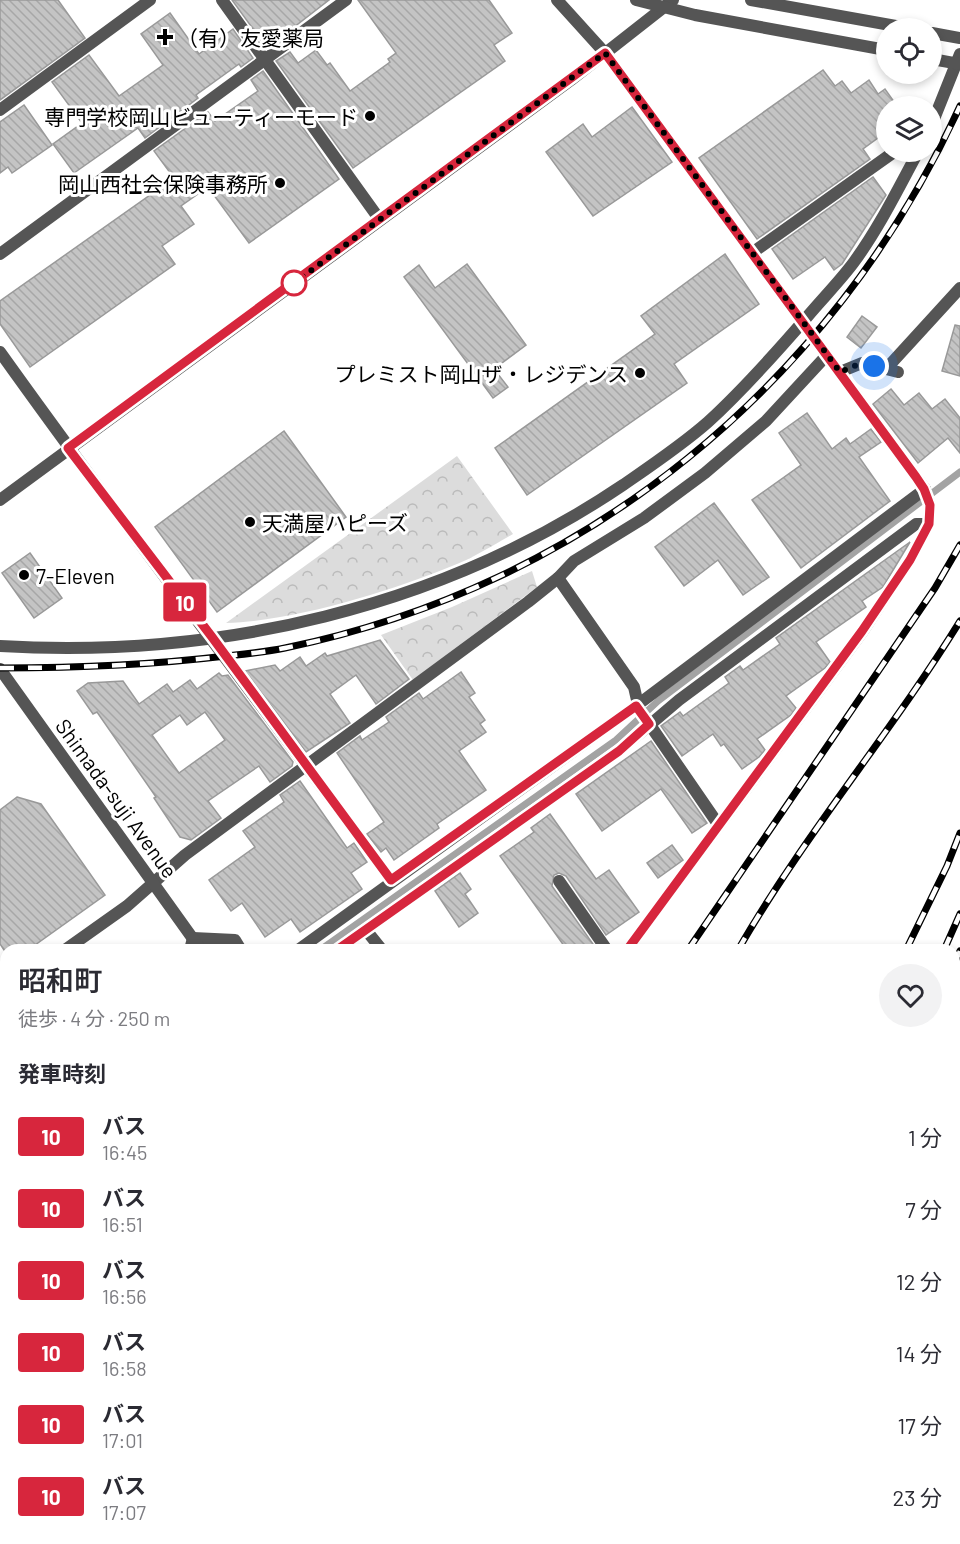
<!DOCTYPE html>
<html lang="ja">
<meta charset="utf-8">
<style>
body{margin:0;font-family:Barlow,"Noto Sans JP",sans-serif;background:#f2f2f3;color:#2b2b33;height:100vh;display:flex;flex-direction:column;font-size:22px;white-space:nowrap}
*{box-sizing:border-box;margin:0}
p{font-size:20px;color:#7c7c81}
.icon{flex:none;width:33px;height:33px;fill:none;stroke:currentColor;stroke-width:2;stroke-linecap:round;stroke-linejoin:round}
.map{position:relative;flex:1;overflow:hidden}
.sheet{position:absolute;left:0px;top:944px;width:960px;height:602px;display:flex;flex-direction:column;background:#fff;border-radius:18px 18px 0 0;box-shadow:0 3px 9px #0003}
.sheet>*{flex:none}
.badge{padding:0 12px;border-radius:4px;font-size:21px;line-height:39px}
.controls{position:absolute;left:876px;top:18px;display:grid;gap:12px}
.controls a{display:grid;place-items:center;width:66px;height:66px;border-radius:50%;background:#fff;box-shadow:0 3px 9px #0003;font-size:30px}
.you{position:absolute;width:30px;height:30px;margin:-15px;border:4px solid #fff;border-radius:50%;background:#1a73e8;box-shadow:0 0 0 9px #1a73e833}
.map>.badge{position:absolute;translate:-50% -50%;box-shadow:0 0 0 3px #fff}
h2{padding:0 18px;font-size:22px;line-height:54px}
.round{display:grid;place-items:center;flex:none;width:63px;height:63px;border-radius:32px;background:#f2f2f3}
.summary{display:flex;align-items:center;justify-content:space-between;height:102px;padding:0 18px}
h1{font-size:28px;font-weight:600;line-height:45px}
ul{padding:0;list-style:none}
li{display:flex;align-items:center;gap:18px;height:72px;padding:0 18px}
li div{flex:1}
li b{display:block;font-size:22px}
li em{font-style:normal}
li .badge{min-width:66px;font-weight:700;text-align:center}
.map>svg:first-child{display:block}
.park{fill:url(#park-crowns)}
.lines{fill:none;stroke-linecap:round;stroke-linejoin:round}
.stream{stroke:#a3a3a3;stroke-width:7}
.building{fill:url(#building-back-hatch);stroke:#999;stroke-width:1.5;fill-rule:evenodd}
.minor{stroke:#555;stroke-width:12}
.tertiary{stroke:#555;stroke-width:12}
.rail-casing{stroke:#000;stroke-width:7}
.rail{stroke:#fff;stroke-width:4.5;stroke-dasharray:14;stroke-linecap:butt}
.tertiary-bridge{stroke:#555;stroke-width:12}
.line-casing{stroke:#fff;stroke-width:14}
.line{stroke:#d7263d;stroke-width:9}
.walk{stroke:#000;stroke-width:6;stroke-dasharray:0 10.8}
.poi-dot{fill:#000;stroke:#fff;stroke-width:2}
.stop-dot{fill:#fff;stroke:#d7263d;stroke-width:3}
.labels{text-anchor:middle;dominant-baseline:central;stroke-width:6;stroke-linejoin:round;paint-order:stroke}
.poi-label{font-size:21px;fill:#000;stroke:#fff;text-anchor:start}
.street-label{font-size:21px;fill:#000;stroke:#fff}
</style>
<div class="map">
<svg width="960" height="1544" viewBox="0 0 960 1544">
<defs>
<pattern id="park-crowns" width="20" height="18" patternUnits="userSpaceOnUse" patternTransform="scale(1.5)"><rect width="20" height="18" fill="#dcdcdc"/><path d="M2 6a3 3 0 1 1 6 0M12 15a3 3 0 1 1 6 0" fill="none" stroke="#bbb"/></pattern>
<pattern id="building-back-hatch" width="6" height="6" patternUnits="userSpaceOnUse" patternTransform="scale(1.5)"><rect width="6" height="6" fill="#c4c4c4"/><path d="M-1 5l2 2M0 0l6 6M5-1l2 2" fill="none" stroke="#a7a7a7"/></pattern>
</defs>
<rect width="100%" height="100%" fill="#fff"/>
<!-- park -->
<g class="park">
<path d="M 457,456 L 513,534 C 493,545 473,558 452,566 C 389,592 294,621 226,623 Z"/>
<polygon points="532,571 537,587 413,680 381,635 452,607"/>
</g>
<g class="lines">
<!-- stream -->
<g class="stream">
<polyline points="320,950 616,740 658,701 960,472"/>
<polyline points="0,1205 6,1201"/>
</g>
</g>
<!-- building -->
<g class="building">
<polygon points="0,0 58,0 85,38 0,100"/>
<polygon points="232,0 329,0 267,48"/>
<polygon points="358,0 489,0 512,33 494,45 505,61 353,168 276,61 290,52 298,63 316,50 327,65 330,63 350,91 390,62 388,59 396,53"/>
<polygon points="170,13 199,54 233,29 253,58 241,67 239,64 196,95 198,98 145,138 138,128 74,173 53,144 82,123 52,82 89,55 119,96 163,65 141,34"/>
<polygon points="823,70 835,86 842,81 851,93 869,80 878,94 885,89 895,103 886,106 886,132 863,149 870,159 757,239 699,158"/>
<polygon points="263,71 339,179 249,243 208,187 181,206 194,224 162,246 175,264 30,367 0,324 0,301 174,178 154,151 208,112 215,121 258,91 251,80"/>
<polygon points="24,105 52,145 12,173 8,167 0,173 0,122"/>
<polygon points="632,107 672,162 593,216 546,152 583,124 592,137"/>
<polygon points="873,177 886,195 842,264 834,270 825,257 793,279 772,249"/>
<polygon points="725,254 759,304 674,364 687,383 527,495 495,448 655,334 641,316"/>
<polygon points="467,264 526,345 494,369 508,387 493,398 404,277 419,265 435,288"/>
<polygon points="862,316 877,327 861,348 847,337"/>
<polygon points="955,325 960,326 960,376 942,371"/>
<polygon points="891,389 904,405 919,393 932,409 945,399 960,418 960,453 948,438 918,463 873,404"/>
<polygon points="807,413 832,449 846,438 850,444 871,429 881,442 859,457 890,501 801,568 752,500 801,465 779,433"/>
<polygon points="284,431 346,517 217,612 155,527"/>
<polygon points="714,503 769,577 743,595 718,560 684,586 655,547"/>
<polygon points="910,542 883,587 862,601 866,607 816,642 830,662 825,668 786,696 796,708 791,715 757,739 765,750 759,757 742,769 724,744 721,746 713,734 682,756 661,726 680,712 683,716 729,683 725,677 740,666 743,670 780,644 776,638"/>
<polygon points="30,553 62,598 34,618 2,573"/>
<polygon points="380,640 409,679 376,704 356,675 330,694 350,723 306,752 245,671 275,665 280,671 300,657 306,666 325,653 327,656"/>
<polygon points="461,672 475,693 469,697 485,720 480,724 486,732 459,751 486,790 437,824 439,828 394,860 386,848 381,852 367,834 384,822 337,753 360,736 362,740 389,722 386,717 419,693 423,699"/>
<path d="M 219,673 L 222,676 L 228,675 L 293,762 L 292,766 L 270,782 L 259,766 L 208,801 L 221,818 L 191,840 L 180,837 L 154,798 L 156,797 L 97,712 L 93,714 L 77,691 L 88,683 L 123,681 L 139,704 L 167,684 L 173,692 L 190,680 L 197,689 ZM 205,712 L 225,740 L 179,773 L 152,735 L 180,715 L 187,725 Z"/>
<polygon points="651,741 707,823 692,833 661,789 602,831 576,794"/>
<polygon points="300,781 347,848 354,843 367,862 351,873 362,889 300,932 291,919 265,937 242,903 231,911 209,880 255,847 243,831 284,802 280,795"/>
<polygon points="17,797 41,804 105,895 28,950 4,950 0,944 0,810"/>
<polygon points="550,814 596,879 609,870 639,912 606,935 566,876 559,873 554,875 552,886 593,944 585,950 567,950 500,856 534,832 531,828"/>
<polygon points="672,845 683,860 658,878 647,863"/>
<polygon points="460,873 471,889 465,894 478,913 459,927 435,891"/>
</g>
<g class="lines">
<!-- minor -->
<g class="minor">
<polyline points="222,0 380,220"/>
<polyline points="557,0 605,53 639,99 907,464 925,489 930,505 929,524 910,560 863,631 627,950"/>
<polyline points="0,110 150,0"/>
<polyline points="932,124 960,54"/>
<polyline points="752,253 894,152"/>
<polyline points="0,254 346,0"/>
<path d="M 0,352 C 127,530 261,704 391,880"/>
<polyline points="886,369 960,288"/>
<polyline points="840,372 862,363 898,372"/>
<polyline points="558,578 634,687 639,709 718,824"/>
<path d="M 0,646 C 218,659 441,608 623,485 C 652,465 682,445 708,422 C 744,389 775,354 807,317 C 822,299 840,281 854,262 C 879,228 898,189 918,152"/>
<polyline points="559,881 607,950"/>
<polyline points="366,930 382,950"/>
<polyline points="65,950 127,906 185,855 528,602 558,578 574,561 644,518 705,473 766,421 827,355"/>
<polyline points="190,950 193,938 235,940 241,950"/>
<polyline points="298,950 636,706 925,489"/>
<polyline points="337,950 619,751 679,700 916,524 929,524"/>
<polyline points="0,996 6,991"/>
<polyline points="0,1047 6,1055"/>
<polyline points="954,1122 960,1130"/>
<polyline points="0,1185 6,1181"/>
<polyline points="0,1219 6,1215"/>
<polyline points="954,1371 960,1380"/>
<polyline points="0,1445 6,1454"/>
<polyline points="65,1539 68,1544"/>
<polyline points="370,1539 372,1544"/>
<polyline points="847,1539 852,1544"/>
<polyline points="944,1539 948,1544"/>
<polyline points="95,1544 102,1539"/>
<polyline points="348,1544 355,1539"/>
<polyline points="386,1544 390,1539"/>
<polyline points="704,1544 706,1539"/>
</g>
<!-- tertiary -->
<g class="tertiary">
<polyline points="751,0 907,28"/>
<polyline points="932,33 960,38"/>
<polyline points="0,500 571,80 673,0"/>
<polyline points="0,669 201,950"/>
<polyline points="954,1391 960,1386"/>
<polyline points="898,1539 902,1544"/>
</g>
<defs>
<g id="rail">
<path d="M 0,668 C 75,668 151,665 226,656 C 245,654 266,652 285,648 C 586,586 832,385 960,106"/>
<polyline points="688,950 935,588 960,545"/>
<path d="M 738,950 C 804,835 891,733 960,621"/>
<polyline points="906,950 947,866 960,833"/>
<polyline points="944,950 960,914"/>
<polyline points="954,964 960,951"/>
<polyline points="483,1544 486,1539"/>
<polyline points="528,1544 532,1539"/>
<polyline points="658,1544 660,1539"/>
<polyline points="675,1544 678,1539"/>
</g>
</defs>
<!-- rail casing -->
<use href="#rail" class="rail-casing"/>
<!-- rail -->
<use href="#rail" class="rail"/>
<!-- tertiary-bridge -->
<g class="tertiary-bridge">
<polyline points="636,0 695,15 886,50"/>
<polyline points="932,59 960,64"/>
</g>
</g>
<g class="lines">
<defs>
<polyline id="line" points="337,950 619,751 649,724 636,706 391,880 212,637 68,448 605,53 916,477 924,489 930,505 929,524 910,560 862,631 627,950"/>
</defs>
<!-- line casing -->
<use href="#line" class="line-casing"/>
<!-- line -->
<use href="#line" class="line"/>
<!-- walk -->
<polyline class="walk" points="294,283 605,53 840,372 862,363 874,366"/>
</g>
<!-- markers -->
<g class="poi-dot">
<path d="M162 28h6v6h6v6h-6v6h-6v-6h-6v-6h6z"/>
<circle cx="370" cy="116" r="6"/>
<circle cx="280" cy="183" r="6"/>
<circle cx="640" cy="373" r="6"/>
<circle cx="250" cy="522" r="6"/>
<circle cx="24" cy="575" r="6"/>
</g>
<circle class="stop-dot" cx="294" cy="283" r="12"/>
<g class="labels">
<!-- poi labels -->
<g class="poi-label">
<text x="177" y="37">（有）友愛薬局</text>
<text x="358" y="116" text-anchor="end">専門学校岡山ビューティーモード</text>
<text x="268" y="183" text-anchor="end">岡山西社会保険事務所</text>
<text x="628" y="373" text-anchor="end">プレミスト岡山ザ・レジデンス</text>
<text x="262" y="522">天満屋ハピーズ</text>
<text x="36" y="575">7-Eleven</text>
</g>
<!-- street labels -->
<g class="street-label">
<text transform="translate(117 798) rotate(54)">Shimada-suji Avenue</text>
</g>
</g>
</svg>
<div class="controls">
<a><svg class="icon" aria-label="locate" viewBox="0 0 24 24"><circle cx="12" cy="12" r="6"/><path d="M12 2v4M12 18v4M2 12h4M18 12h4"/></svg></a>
<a><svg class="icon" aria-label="layers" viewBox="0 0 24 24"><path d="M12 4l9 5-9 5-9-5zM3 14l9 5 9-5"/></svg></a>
</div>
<div class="you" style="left:874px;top:366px"></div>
<b class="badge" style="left:185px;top:602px;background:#d7263d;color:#fff">10</b>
<section class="sheet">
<div class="summary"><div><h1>昭和町</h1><p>徒歩 · 4 分 · 250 m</p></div><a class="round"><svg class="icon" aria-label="heart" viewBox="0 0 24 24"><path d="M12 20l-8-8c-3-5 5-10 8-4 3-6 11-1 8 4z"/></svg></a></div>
<h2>発車時刻</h2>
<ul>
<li><span class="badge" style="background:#d7263d;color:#fff">10</span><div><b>バス</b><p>16:45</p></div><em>1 分</em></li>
<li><span class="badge" style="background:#d7263d;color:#fff">10</span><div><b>バス</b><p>16:51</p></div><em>7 分</em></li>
<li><span class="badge" style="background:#d7263d;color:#fff">10</span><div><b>バス</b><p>16:56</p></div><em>12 分</em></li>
<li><span class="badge" style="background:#d7263d;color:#fff">10</span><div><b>バス</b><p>16:58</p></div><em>14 分</em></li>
<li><span class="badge" style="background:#d7263d;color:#fff">10</span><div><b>バス</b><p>17:01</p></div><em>17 分</em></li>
<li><span class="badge" style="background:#d7263d;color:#fff">10</span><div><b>バス</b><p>17:07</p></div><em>23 分</em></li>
</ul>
</section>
</div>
